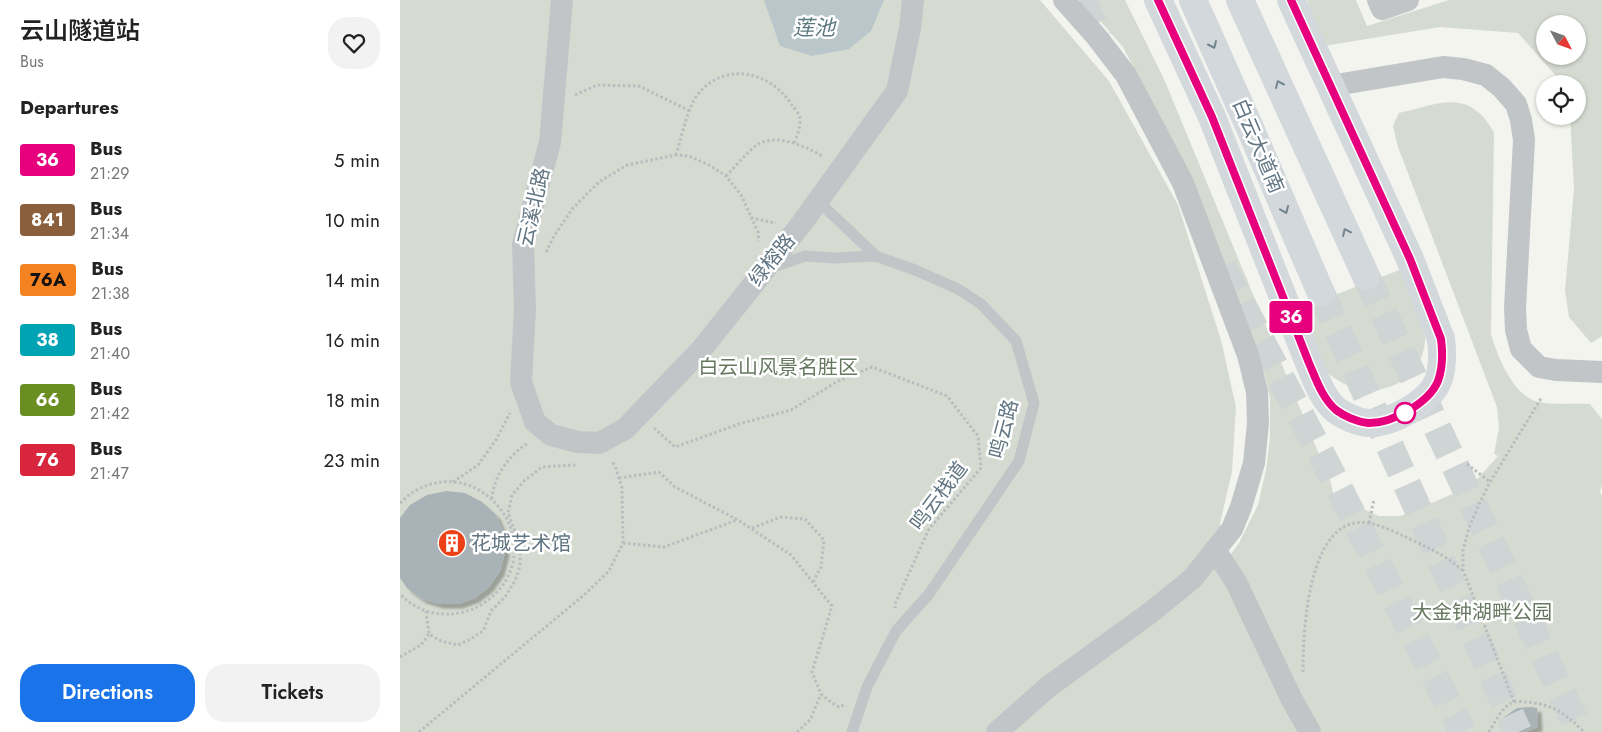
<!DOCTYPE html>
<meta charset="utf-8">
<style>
body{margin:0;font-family:Jost,"Noto Sans SC",sans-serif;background:#f2f2f2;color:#222;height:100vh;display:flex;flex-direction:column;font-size:19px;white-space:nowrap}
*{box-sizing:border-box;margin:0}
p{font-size:16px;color:#767676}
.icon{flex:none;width:28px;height:28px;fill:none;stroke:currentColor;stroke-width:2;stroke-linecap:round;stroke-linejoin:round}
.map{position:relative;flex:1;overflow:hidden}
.sheet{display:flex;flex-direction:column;background:#fff;width:400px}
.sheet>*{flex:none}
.badge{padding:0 10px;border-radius:4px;font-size:18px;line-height:32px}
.needle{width:32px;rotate:131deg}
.buttons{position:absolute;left:1136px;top:15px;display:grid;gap:10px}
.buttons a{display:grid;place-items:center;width:50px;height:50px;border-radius:50%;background:#fff;box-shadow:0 1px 4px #0004;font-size:25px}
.map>.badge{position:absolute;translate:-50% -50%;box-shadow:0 0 0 2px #fff}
h2{padding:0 20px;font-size:19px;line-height:45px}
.round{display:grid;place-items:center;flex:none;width:52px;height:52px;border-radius:20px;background:#f2f2f2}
.head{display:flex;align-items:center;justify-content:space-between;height:85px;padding:0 20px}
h1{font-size:24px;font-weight:600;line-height:38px}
.action{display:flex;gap:10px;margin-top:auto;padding:10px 20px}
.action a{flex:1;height:58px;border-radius:20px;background:#1a73e8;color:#fff;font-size:20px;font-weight:600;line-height:58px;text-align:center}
.action a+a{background:#f2f2f2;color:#222}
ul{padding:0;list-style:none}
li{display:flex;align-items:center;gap:15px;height:60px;padding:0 20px}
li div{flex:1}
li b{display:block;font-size:19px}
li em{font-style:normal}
li .badge{min-width:55px;font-weight:700;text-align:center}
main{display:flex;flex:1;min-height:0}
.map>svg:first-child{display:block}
.green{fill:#d5dbd0;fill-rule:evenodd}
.water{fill:#b9c7cb}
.building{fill:#a9b2b6;filter:url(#shadow)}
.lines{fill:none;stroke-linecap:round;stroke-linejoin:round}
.secondary-tunnel{stroke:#cfd4d4;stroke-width:28;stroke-dasharray:28 14;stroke-linecap:butt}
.trunk-tunnel{stroke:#cfd4d4;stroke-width:28;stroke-dasharray:28 14;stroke-linecap:butt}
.path{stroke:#babdbf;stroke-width:3;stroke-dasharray:2.5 2.5;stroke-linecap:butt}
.service{stroke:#c1c5c8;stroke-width:11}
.minor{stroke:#c1c5c8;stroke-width:22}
.trunk{stroke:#d2d8dc;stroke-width:28}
.oneway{stroke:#728490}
.line-casing{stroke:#fff;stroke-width:11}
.line{stroke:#e6007e;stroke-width:8}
.stop-dot{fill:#fff;stroke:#e6007e;stroke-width:2.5}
.labels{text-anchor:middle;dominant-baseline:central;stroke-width:5;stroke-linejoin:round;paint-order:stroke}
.street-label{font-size:20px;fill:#617582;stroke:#fff}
.park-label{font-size:20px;fill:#667960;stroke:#fff}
.poi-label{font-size:20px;fill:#617582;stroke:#fff;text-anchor:start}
.water-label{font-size:21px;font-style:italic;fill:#5c7880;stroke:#fff}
</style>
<main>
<section class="sheet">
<div class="head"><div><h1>云山隧道站</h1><p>Bus</p></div><a class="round"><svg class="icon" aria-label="heart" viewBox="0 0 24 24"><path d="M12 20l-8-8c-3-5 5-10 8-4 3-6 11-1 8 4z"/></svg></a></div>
<h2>Departures</h2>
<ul>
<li><span class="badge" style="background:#e6007e;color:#fff">36</span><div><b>Bus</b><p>21:29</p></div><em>5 min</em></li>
<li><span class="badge" style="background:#8b5e3c;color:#fff">841</span><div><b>Bus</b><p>21:34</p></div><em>10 min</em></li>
<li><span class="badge" style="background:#f58220;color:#111">76A</span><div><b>Bus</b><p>21:38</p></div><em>14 min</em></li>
<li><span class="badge" style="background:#00a3b4;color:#fff">38</span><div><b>Bus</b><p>21:40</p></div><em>16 min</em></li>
<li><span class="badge" style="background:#6b8e23;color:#fff">66</span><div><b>Bus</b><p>21:42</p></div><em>18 min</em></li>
<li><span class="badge" style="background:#d7263d;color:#fff">76</span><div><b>Bus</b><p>21:47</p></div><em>23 min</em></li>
</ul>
<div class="action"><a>Directions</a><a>Tickets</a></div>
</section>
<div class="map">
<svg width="1202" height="732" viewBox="0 0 1202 732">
<defs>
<filter id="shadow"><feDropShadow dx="4.5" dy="4.5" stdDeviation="1" flood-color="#0004"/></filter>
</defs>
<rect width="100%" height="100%" fill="#f4f4ef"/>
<!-- green -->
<g class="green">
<path d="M 0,0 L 640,0 L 709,81 L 778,205 L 821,340 L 836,407 L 832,472 L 820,523 L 824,563 L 839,543 L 858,505 L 866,470 L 870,438 L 870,398 L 862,364 L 792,179 L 723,47 L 682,0 L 725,0 L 764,79 L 931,483 L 934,498 L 936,497 L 979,516 L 1001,516 L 1071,486 L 1098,456 L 1094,454 L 1099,428 L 1097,407 L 998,147 L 993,126 L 999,113 C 1039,104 1068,87 1094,132 L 1091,334 C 1097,355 1112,393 1135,401 C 1153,406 1172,402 1190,404 L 1202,419 L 1202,484 L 1200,492 L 1202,496 L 1202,732 L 0,732 Z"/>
<path d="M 907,0 L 956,0 L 967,26 L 1049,0 L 1202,0 L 1202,336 L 1191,343 L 1169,317 L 1165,291 L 1174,188 L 1170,116 L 1178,116 L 1178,84 L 1163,84 L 1118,33 L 1040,27 L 924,46 ZM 1145,24 L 1178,24 L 1178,56 L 1145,56 Z"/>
<path d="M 1002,269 C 1012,292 1026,315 1025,341 C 1022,384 973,403 939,381 C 934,378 927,373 924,369 C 921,364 919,356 917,351 C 912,336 907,322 901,308 Z"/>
</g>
<!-- water -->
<polygon class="water" points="364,0 484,0 471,31 449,49 412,56 380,46"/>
<!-- building -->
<g class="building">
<polygon points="46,491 65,493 82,502 96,515 104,533 105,552 100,571 89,587 75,598 58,604 39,604 22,599 7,588 0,578 0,518 10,505 27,495"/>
<polygon points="1131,707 1137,708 1138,727 1125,732 1108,732 1099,725 1104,717 1117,708"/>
</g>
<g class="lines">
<!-- secondary-tunnel -->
<g class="secondary-tunnel">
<polyline points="681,0 701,38"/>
<polyline points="822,267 932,475 1063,732"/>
</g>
<!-- trunk-tunnel -->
<g class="trunk-tunnel">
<polyline points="966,276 1180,732"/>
<polyline points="921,293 1118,732"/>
</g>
<!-- path -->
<g class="path">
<polyline points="175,95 197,85 239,86 290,111"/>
<path d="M 276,155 C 281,139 288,106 298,94 C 325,61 370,71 392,105 C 394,108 399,113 400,118 C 401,126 397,136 394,144"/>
<path d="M 326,176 C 335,167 344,156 354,147 C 374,131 405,146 424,157"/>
<polyline points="351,218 376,223"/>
<polyline points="146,252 154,236 173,208 199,182 227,165 276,155 289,156 309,165 326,176 341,195 358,232 359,241"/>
<polyline points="254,428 275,447 339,424 391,410 438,381 472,367 547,396 578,436 581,468 529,529 495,604 495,608"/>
<polyline points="1067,464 1090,482"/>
<polyline points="219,478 259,472 275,487 338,520 391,555 432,606 412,672 421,694 432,703 439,707 446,704"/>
<polyline points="53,482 78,465 96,440 110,413"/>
<path d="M 92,499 C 93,477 109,455 128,443"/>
<path d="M 0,503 C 5,499 9,494 15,491 C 80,453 147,539 97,592 C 86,603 74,611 58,613 C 36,617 15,610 0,594"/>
<polyline points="969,523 974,499"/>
<polyline points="352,528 381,517 405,519 424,540 421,567 413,582"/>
<polyline points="223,543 264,547 337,520"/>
<polyline points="26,611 29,634 41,641 58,645 71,639 83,631 91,611 105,597 115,581 120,566 120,552 116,534 108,513 112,495 124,481 142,467 176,465"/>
<polyline points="0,657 21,645 29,634"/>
<path d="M 903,672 C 903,634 907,542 948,525 C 966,517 990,530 1006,537 C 1026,547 1046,555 1062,570"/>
<polyline points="1114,702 1063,570 1063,550 1069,528 1080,502 1090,482 1142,397"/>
<polyline points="19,732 184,595 209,571 223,543 222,488 215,466 212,461"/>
<polyline points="397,732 410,720 421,694"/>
<path d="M 1089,732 C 1095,722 1102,706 1114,702 C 1117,701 1123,702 1126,702 C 1153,704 1166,714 1184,732"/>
</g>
<!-- service -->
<g class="service">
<polyline points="418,201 476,256"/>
<polyline points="370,268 405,256 433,258 476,256 515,270 558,289 581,304 616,341 634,403 619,461 529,594 496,631 467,687 452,732"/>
</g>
<!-- minor -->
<g class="minor">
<polyline points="162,0 150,142 123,244 125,309 121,382 135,422 151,435 178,442 199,443 225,429 301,350 402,223 497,91 510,28 513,0"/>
<polyline points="978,0 982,9 1008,0"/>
<polyline points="930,86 1043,67 1063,69 1086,75 1102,88 1116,104 1121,120 1124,140 1115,308 1116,330 1121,349 1139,367 1156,370 1202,372"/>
<polyline points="815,550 836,582 892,700 910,732"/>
<polyline points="597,732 648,687 750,613 792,579 832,529 841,507 854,463 858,423 857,392 848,355 783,183 726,75 696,36 664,0"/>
</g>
<!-- trunk -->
<g class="trunk">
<path d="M 758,0 L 812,117 L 909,363 C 916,379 922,398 936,410 C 944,416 957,422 968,423 C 991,424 1029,403 1038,381 C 1043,367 1043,354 1041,339 L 1010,259 L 891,0"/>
<polyline points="793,0 850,128 921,293"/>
<polyline points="840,0 966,276"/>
</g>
</g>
<!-- one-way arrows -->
<defs><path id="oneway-chevron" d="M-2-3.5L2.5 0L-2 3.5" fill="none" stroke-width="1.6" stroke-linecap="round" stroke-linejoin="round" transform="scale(1.25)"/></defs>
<g class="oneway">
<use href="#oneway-chevron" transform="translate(813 45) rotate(66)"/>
<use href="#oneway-chevron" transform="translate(879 84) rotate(-114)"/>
<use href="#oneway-chevron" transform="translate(885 210) rotate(67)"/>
<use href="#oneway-chevron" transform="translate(946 232) rotate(-115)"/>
</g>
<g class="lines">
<defs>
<path id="line" d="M 758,0 L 812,117 L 909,363 C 916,379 922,398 936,410 C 944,416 957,422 968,423 C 991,424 1029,403 1038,381 C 1043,367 1043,354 1041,339 L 1010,259 L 891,0"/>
</defs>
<!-- line casing -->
<use href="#line" class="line-casing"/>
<!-- line -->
<use href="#line" class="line"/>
</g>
<!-- icons -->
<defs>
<symbol id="building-disc" viewBox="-11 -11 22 22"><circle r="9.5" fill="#ed4016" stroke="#fff"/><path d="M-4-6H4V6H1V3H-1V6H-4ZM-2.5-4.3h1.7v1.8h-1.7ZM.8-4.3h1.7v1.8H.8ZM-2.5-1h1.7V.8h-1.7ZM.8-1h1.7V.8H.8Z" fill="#fff"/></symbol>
</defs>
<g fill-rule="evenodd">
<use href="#building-disc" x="36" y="527" width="32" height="32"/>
</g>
<!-- markers -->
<circle class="stop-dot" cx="1005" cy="413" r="10"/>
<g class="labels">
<!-- street labels -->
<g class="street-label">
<text transform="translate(858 146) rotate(67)">白云大道南</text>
<text transform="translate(134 207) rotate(-77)">云溪北路</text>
<text transform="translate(372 260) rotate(-51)">绿榕路</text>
<text transform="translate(604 429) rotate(-75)">鸣云路</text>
<text transform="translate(539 496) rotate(-53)">鸣云栈道</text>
</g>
<!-- park labels -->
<g class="park-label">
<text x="378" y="367">白云山风景名胜区</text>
<text x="1082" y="612">大金钟湖畔公园</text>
</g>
<!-- poi labels -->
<g class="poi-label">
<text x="71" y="543">花城艺术馆</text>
</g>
<!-- water labels -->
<g class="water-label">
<text x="414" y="28">莲池</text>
</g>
</g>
</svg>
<div class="buttons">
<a><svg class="needle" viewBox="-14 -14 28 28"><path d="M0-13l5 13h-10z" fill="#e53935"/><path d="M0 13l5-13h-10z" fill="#767676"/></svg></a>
<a><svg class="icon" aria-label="locate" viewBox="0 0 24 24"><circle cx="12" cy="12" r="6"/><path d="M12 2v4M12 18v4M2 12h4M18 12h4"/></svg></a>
</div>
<b class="badge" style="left:891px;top:317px;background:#e6007e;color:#fff">36</b>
</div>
</main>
